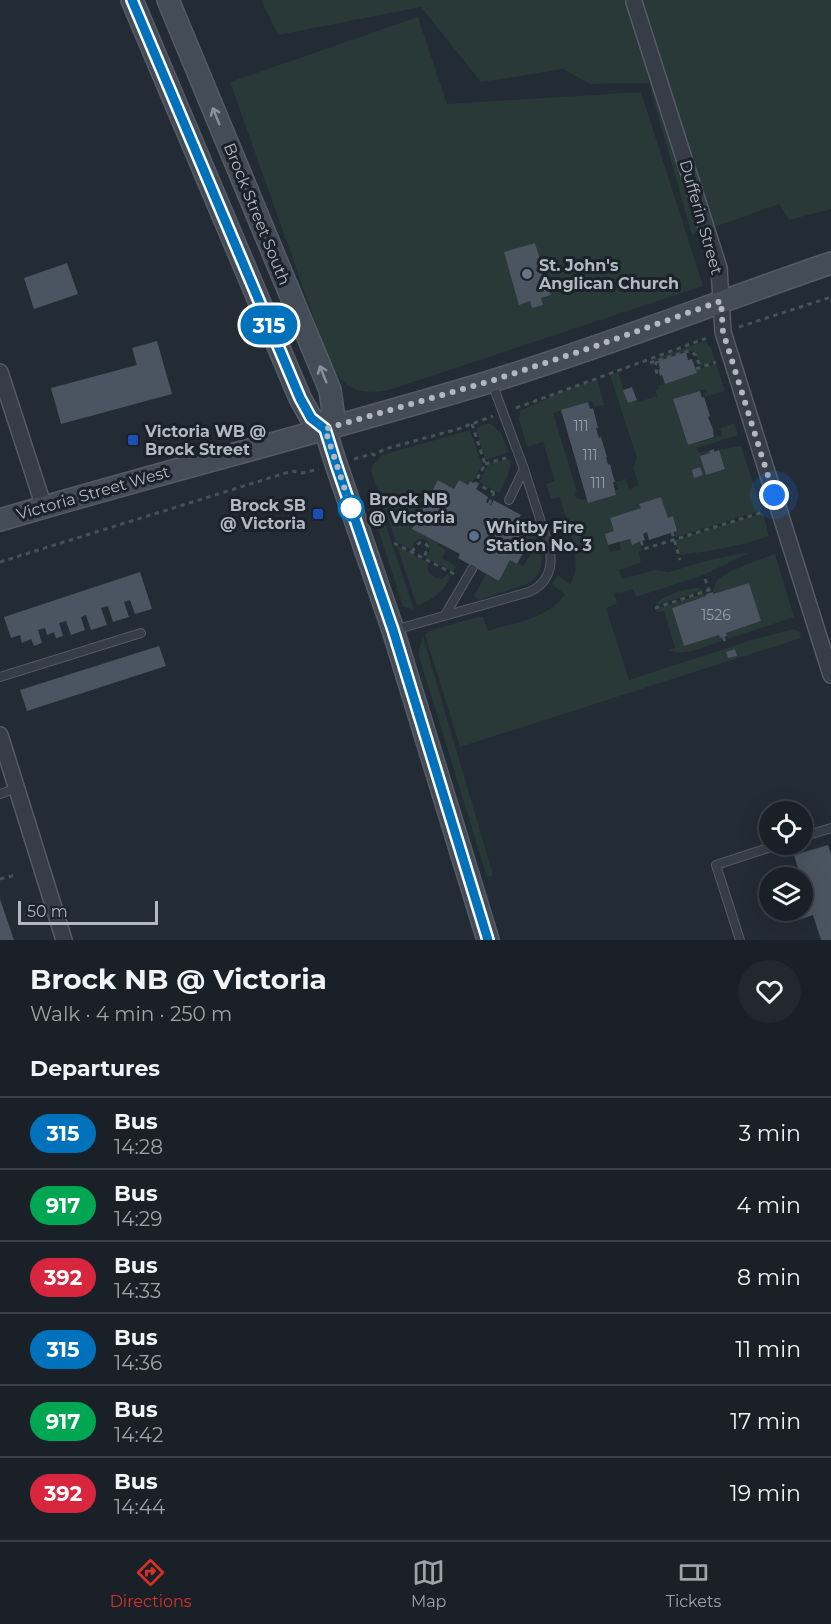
<!DOCTYPE html>
<meta charset="utf-8">
<style>
body{margin:0;font-family:Montserrat,sans-serif;background:#232830;color:#f1f3f6;height:100vh;display:flex;flex-direction:column;font-size:22px;white-space:nowrap}
*{box-sizing:border-box;margin:0}
p{font-size:20px;color:#9fa3a8}
.icon{flex:none;width:33px;height:33px;fill:none;stroke:currentColor;stroke-width:2;stroke-linecap:round;stroke-linejoin:round}
.map{position:relative;height:940px;overflow:hidden}
.side{display:flex;flex-direction:column;background:#1a2028;flex:1}
.side>*{flex:none}
.badge{padding:0 12px;border-radius:20px;font-size:21px;line-height:39px}
.fabs{position:absolute;left:759px;top:801px;display:grid;gap:12px}
.fabs a{display:grid;place-items:center;width:54px;height:54px;border-radius:50%;background:#1a2028;box-shadow:0 6px 24px #0002,0 0 0 2px #383e45;font-size:30px}
.scale{position:absolute;left:18px;bottom:15px;width:140px;box-sizing:border-box;padding-left:6px;border:3px solid #b1b8c2;border-top:0;font-size:16px;line-height:21px;white-space:nowrap;color:#b1b8c2;-webkit-text-stroke:4px #1b222a;paint-order:stroke}
.you{position:absolute;width:30px;height:30px;margin:-15px;border:4px solid #fff;border-radius:50%;background:#1a73e8;box-shadow:0 0 0 9px #1a73e833}
.map>.badge{position:absolute;translate:-50% -50%;box-shadow:0 0 0 3px #fff}
h2{padding:0 30px;font-size:22px;line-height:54px}
.round{display:grid;place-items:center;flex:none;width:63px;height:63px;border-radius:32px;background:#232830}
.head{display:flex;align-items:center;justify-content:space-between;height:102px;padding:0 30px}
h1{font-size:28px;font-weight:700;line-height:45px}
ul{padding:0;list-style:none}
li{display:flex;align-items:center;gap:18px;height:72px;padding:0 30px;border-top:2px solid #383e45}
li div{flex:1}
li b{display:block;font-size:22px}
li em{font-style:normal}
li .badge{min-width:66px;font-weight:700;text-align:center}
.tabs{display:flex;justify-content:space-around;align-items:center;height:84px;border-top:2px solid #383e45;background:#1a2028;font-size:16px;color:#9fa3a8}
.tabs a{display:grid;justify-items:center;gap:3px}
.tabs .on{color:#d93025}
.map>svg:first-child{display:block}
.green{fill:#283938}
.building{fill:#4b5561}
.lines{fill:none;stroke-linecap:round;stroke-linejoin:round}
.lane-casing{stroke:#545b64;stroke-width:10}
.street-casing{stroke:#545b64;stroke-width:18}
.secondary-casing{stroke:#545b64;stroke-width:24}
.path{stroke:#445456;stroke-width:3;stroke-dasharray:4.5 4.5;stroke-linecap:butt}
.lane{stroke:#363d46;stroke-width:8}
.street{stroke:#363d46;stroke-width:15}
.secondary{stroke:#444c58;stroke-width:21}
.oneway{stroke:#8b929d}
.line-casing{stroke:#fff;stroke-width:14}
.line{stroke:#0072bc;stroke-width:9}
.walk{stroke:#b1b8c2;stroke-width:6;stroke-dasharray:0 10.8}
.worship-dot{fill:#6b7280;stroke:#1b222a;stroke-width:2}
.transit-dot{fill:#1a4fb4;stroke:#1b222a;stroke-width:2}
.stop-dot{fill:#fff;stroke:#0072bc;stroke-width:3}
.service-dot{fill:#5c6f8a;stroke:#1b222a;stroke-width:2}
.labels{text-anchor:middle;dominant-baseline:central;stroke-width:6;stroke-linejoin:round;paint-order:stroke}
.number-label{font-size:14px;fill:#989faa}
.street-label{font-size:16px;fill:#b1b8c2;stroke:#1b222a}
.poi-label{font-size:16px;font-weight:bold;fill:#b1b8c2;stroke:#1b222a;text-anchor:start}
.stop-label{font-size:16px;font-weight:bold;fill:#b1b8c2;stroke:#1b222a;text-anchor:start}
</style>
<div class="map">
<svg width="831" height="940" viewBox="0 0 831 940">
<rect width="100%" height="100%" fill="#232b35"/>
<!-- green -->
<g class="green">
<polygon points="261,0 831,0 831,209 789,220 779,204 692,235 649,83 590,84 563,69 481,82 421,7 278,35"/>
<path d="M 418,17 L 447,104 L 641,92 L 703,286 L 389,390 C 360,395 347,391 331,366 L 230,82 Z"/>
<polygon points="703,342 706,342 711,348 715,361 701,366 695,352 689,350 649,362 649,361"/>
<path d="M 716,364 L 725,391 L 705,397 L 704,394 L 707,392 L 707,389 L 673,399 L 688,445 L 721,436 L 722,431 L 718,429 L 734,423 L 738,435 L 697,448 L 699,453 L 709,451 L 710,453 L 700,456 L 725,468 L 719,450 L 741,446 L 762,510 L 676,537 L 674,532 L 677,530 L 673,517 L 668,518 L 661,497 L 640,504 L 641,508 L 610,518 L 614,531 L 605,534 L 610,552 L 621,549 L 619,542 L 630,539 L 632,544 L 639,542 L 642,550 L 639,552 L 641,561 L 639,563 L 619,570 L 622,579 L 655,570 L 669,572 L 713,559 L 751,552 L 703,575 L 636,597 L 633,589 L 619,593 L 618,592 L 614,593 L 617,604 L 606,608 L 629,680 L 755,639 L 793,629 L 799,631 L 801,638 L 460,747 L 425,634 L 431,630 L 478,617 L 483,617 L 488,631 C 513,623 550,618 565,594 L 552,585 L 557,575 L 570,584 C 585,563 566,520 560,497 L 551,499 L 546,484 L 555,481 L 543,442 L 527,447 L 519,419 L 520,411 L 559,393 L 597,379 L 604,405 L 594,407 L 592,401 L 553,413 L 577,492 L 575,493 L 576,498 L 581,499 L 582,500 L 587,499 L 589,503 L 616,495 L 615,490 L 619,489 L 616,482 L 626,479 L 629,489 L 639,485 L 633,468 L 637,458 L 610,375 L 618,372 L 628,403 L 637,400 L 638,402 L 657,396 L 655,390 L 659,389 L 658,386 L 697,373 L 696,370 Z"/>
<polygon points="486,424 491,424 501,433 508,452 485,460 476,428"/>
<path d="M 470,430 L 482,465 L 472,482 L 470,481 L 468,485 L 459,480 L 454,489 L 438,481 L 412,528 L 439,543 L 438,545 L 446,550 L 442,558 L 456,566 L 453,572 L 427,558 L 430,548 L 427,540 C 419,536 415,542 411,549 L 396,541 L 371,471 L 372,466 L 382,455 Z"/>
<polygon points="507,459 511,460 509,473 499,493 479,482 488,465"/>
<path d="M 763,513 L 769,536 C 741,546 710,551 681,555 L 679,554 L 675,540 Z"/>
<path d="M 530,515 C 537,537 555,573 525,585 L 479,600 L 474,596 L 475,594 L 486,574 L 499,581 L 510,560 L 523,566 L 530,556 L 529,546 L 523,542 L 519,544 L 529,524 L 526,522 Z"/>
<polygon points="383,517 414,609 403,607 375,519"/>
<path d="M 397,546 L 428,563 L 428,571 L 435,578 L 442,579 L 447,574 L 451,576 C 443,592 434,599 417,606 Z"/>
<path d="M 775,554 L 794,617 L 728,639 L 726,633 L 761,621 L 749,583 L 713,594 C 713,589 714,585 717,581 C 727,570 760,560 775,554 Z"/>
<path d="M 693,588 L 698,588 L 704,590 L 656,605 C 663,595 681,591 693,588 Z"/>
<path d="M 705,593 L 706,596 L 672,608 L 684,646 L 719,635 L 721,641 C 706,646 686,656 670,651 L 669,650 L 675,648 L 664,611 L 657,612 L 656,609 Z"/>
<polygon points="423,637 493,875 487,877 418,653"/>
</g>
<!-- building -->
<g class="building">
<polygon points="535,243 551,295 541,298 543,305 532,308 530,301 519,305 504,252"/>
<polygon points="67,263 78,294 34,309 24,278"/>
<polygon points="157,341 172,394 61,424 51,388 137,365 132,348"/>
<polygon points="686,352 688,360 692,359 697,373 665,384 662,375 660,376 659,372 658,370 660,369 658,361"/>
<polygon points="632,387 637,400 628,403 623,390"/>
<polygon points="700,391 702,398 704,397 710,416 708,417 713,429 714,437 688,445 673,399"/>
<polygon points="588,402 590,409 593,408 598,428 596,428 599,438 601,437 607,457 606,457 608,465 610,464 613,476 615,482 613,482 616,495 588,503 561,410"/>
<polygon points="714,449 714,452 719,450 725,469 706,475 700,456 710,453 709,451"/>
<polygon points="700,467 703,475 694,478 692,470"/>
<polygon points="438,480 454,489 459,480 468,485 470,481 478,486 476,489 488,497 486,502 491,505 494,500 495,501 521,515 519,518 530,524 519,544 526,548 517,564 510,560 499,581 458,558 460,554 412,529"/>
<polygon points="661,497 668,518 673,516 677,531 649,540 647,532 643,534 645,540 641,541 632,545 630,539 608,545 605,534 614,531 610,518 641,508 639,504"/>
<polygon points="140,572 152,609 135,614 130,600 124,602 129,617 113,622 108,606 101,608 107,625 91,630 86,615 81,617 85,630 71,635 66,621 59,623 63,636 56,638 54,632 47,635 45,628 38,630 42,643 34,646 31,639 22,643 20,635 11,638 4,617"/>
<polygon points="749,583 761,621 726,633 727,636 720,638 719,635 684,646 672,608 706,596 706,594 713,592 713,594"/>
<polygon points="159,646 166,666 27,711 20,690"/>
<polygon points="735,649 737,656 728,658 726,652"/>
<polygon points="828,845 831,854 831,940 821,940 813,915 795,921 793,910 802,910 802,897 806,896 802,883 802,878 801,878 794,855"/>
<polygon points="0,899 14,940 0,940"/>
</g>
<g class="lines">
<defs>
<g id="lane">
<polyline points="509,500 524,469"/>
<polyline points="445,615 472,569"/>
<path d="M 394,630 L 529,592 C 548,584 554,566 549,547 L 524,469 L 492,383"/>
<polyline points="0,677 141,633"/>
<polyline points="0,794 17,788"/>
<polyline points="802,837 831,828"/>
<polyline points="740,940 716,865 780,844"/>
</g>
<g id="street">
<polyline points="634,2 719,268 723,332 831,675"/>
<polyline points="0,372 44,507"/>
<polyline points="0,735 64,940"/>
</g>
<g id="secondary">
<polyline points="132,0 300,398 311,418 325,429 336,464 393,630 488,940"/>
<polyline points="168,0 330,390 333,411 325,429"/>
<path d="M 0,520 C 162,472 327,431 489,382 C 604,347 717,302 831,263"/>
</g>
</defs>
<!-- lane casing -->
<use href="#lane" class="lane-casing"/>
<!-- street casing -->
<use href="#street" class="street-casing"/>
<!-- secondary casing -->
<use href="#secondary" class="secondary-casing"/>
<!-- path -->
<g class="path">
<polyline points="739,327 831,297"/>
<polyline points="657,361 655,366 657,374 659,373"/>
<polyline points="650,363 689,351 696,355 700,367"/>
<polyline points="696,369 716,362"/>
<polyline points="516,408 707,338"/>
<polyline points="472,424 485,464 475,483 497,494"/>
<polyline points="354,459 372,454 374,455 385,449 458,429 493,416"/>
<polyline points="485,464 506,458"/>
<polyline points="489,504 494,493"/>
<polyline points="672,532 680,560"/>
<polyline points="641,541 644,549 763,512"/>
<polyline points="394,543 454,574"/>
<path d="M 412,552 C 416,545 422,537 428,547 L 424,558"/>
<polyline points="0,562 292,471 302,473 319,469"/>
<polyline points="705,579 709,590"/>
<polyline points="655,608 709,590 710,593"/>
<polyline points="723,637 726,644"/>
<polyline points="0,879 16,875"/>
</g>
<!-- lane -->
<use href="#lane" class="lane"/>
<!-- street -->
<use href="#street" class="street"/>
<!-- secondary -->
<use href="#secondary" class="secondary"/>
</g>
<!-- one-way arrows -->
<defs><path id="oneway-shaft" d="M-6 0H5M1.5-3L5.5 0L1.5 3" fill="none" stroke-width="1.6" stroke-linecap="round" stroke-linejoin="round" transform="scale(1.5)"/></defs>
<g class="oneway">
<use href="#oneway-shaft" transform="translate(216 116) rotate(-112)"/>
<use href="#oneway-shaft" transform="translate(323 374) rotate(-112)"/>
</g>
<g class="lines">
<defs>
<polyline id="line" points="132,0 300,398 311,418 325,429 336,464 393,630 488,940"/>
</defs>
<!-- line casing -->
<use href="#line" class="line-casing"/>
<!-- line -->
<use href="#line" class="line"/>
<!-- walk -->
<polyline class="walk" points="351,508 325,429 491,381 593,347 721,301 723,332 774,495"/>
</g>
<!-- markers -->
<circle class="worship-dot" cx="527" cy="274" r="6"/>
<g class="transit-dot">
<rect x="127" y="434" width="12" height="12" rx="3"/>
<rect x="312" y="508" width="12" height="12" rx="3"/>
</g>
<circle class="stop-dot" cx="351" cy="508" r="12"/>
<circle class="service-dot" cx="474" cy="536" r="6"/>
<g class="labels">
<!-- number labels -->
<g class="number-label">
<text x="581" y="426">111</text>
<text x="590" y="455">111</text>
<text x="598" y="483">111</text>
<text x="716" y="615">1526</text>
</g>
<!-- street labels -->
<g class="street-label">
<text transform="translate(257 214) rotate(68)">Brock Street South</text>
<text transform="translate(701 217) rotate(74)">Dufferin Street</text>
<text transform="translate(93 493) rotate(-16)">Victoria Street West</text>
</g>
<!-- poi labels -->
<g class="poi-label">
<text x="539" y="265">St. John's<tspan x="539" dy="18">Anglican Church</tspan></text>
<text x="145" y="431">Victoria WB @<tspan x="145" dy="18">Brock Street</tspan></text>
<text x="306" y="505" text-anchor="end">Brock SB<tspan x="306" dy="18">@ Victoria</tspan></text>
<text x="486" y="527">Whitby Fire<tspan x="486" dy="18">Station No. 3</tspan></text>
</g>
<!-- stop labels -->
<g class="stop-label">
<text x="369" y="499">Brock NB<tspan x="369" dy="18">@ Victoria</tspan></text>
</g>
</g>
</svg>
<div class="fabs">
<a><svg class="icon" aria-label="locate" viewBox="0 0 24 24"><circle cx="12" cy="12" r="6"/><path d="M12 2v4M12 18v4M2 12h4M18 12h4"/></svg></a>
<a><svg class="icon" aria-label="layers" viewBox="0 0 24 24"><path d="M12 4l9 5-9 5-9-5zM3 14l9 5 9-5"/></svg></a>
</div>
<div class="scale">50 m</div>
<div class="you" style="left:774px;top:495px"></div>
<b class="badge" style="left:269px;top:325px;background:#0072bc;color:#fff">315</b>
</div>
<section class="side">
<div class="head"><div><h1>Brock NB @ Victoria</h1><p>Walk · 4 min · 250 m</p></div><a class="round"><svg class="icon" aria-label="heart" viewBox="0 0 24 24"><path d="M12 20l-8-8c-3-5 5-10 8-4 3-6 11-1 8 4z"/></svg></a></div>
<h2>Departures</h2>
<ul>
<li><span class="badge" style="background:#0072bc;color:#fff">315</span><div><b>Bus</b><p>14:28</p></div><em>3 min</em></li>
<li><span class="badge" style="background:#00a651;color:#fff">917</span><div><b>Bus</b><p>14:29</p></div><em>4 min</em></li>
<li><span class="badge" style="background:#d7263d;color:#fff">392</span><div><b>Bus</b><p>14:33</p></div><em>8 min</em></li>
<li><span class="badge" style="background:#0072bc;color:#fff">315</span><div><b>Bus</b><p>14:36</p></div><em>11 min</em></li>
<li><span class="badge" style="background:#00a651;color:#fff">917</span><div><b>Bus</b><p>14:42</p></div><em>17 min</em></li>
<li><span class="badge" style="background:#d7263d;color:#fff">392</span><div><b>Bus</b><p>14:44</p></div><em>19 min</em></li>
</ul>
</section>
<nav class="tabs">
<a class="on"><svg class="icon" aria-label="directions" viewBox="0 0 24 24"><path d="M12 3l9 9-9 9-9-9zM9 14v-3h6M13 9l2 2-2 2"/></svg>Directions</a>
<a><svg class="icon" aria-label="map" viewBox="0 0 24 24"><path d="M3 6l6-2 6 2 6-2v14l-6 2-6-2-6 2zM9 4v14M15 6v14"/></svg>Map</a>
<a><svg class="icon" aria-label="tickets" viewBox="0 0 24 24"><path d="M3 7h18v10H3zM15 7v10"/></svg>Tickets</a>
</nav>
